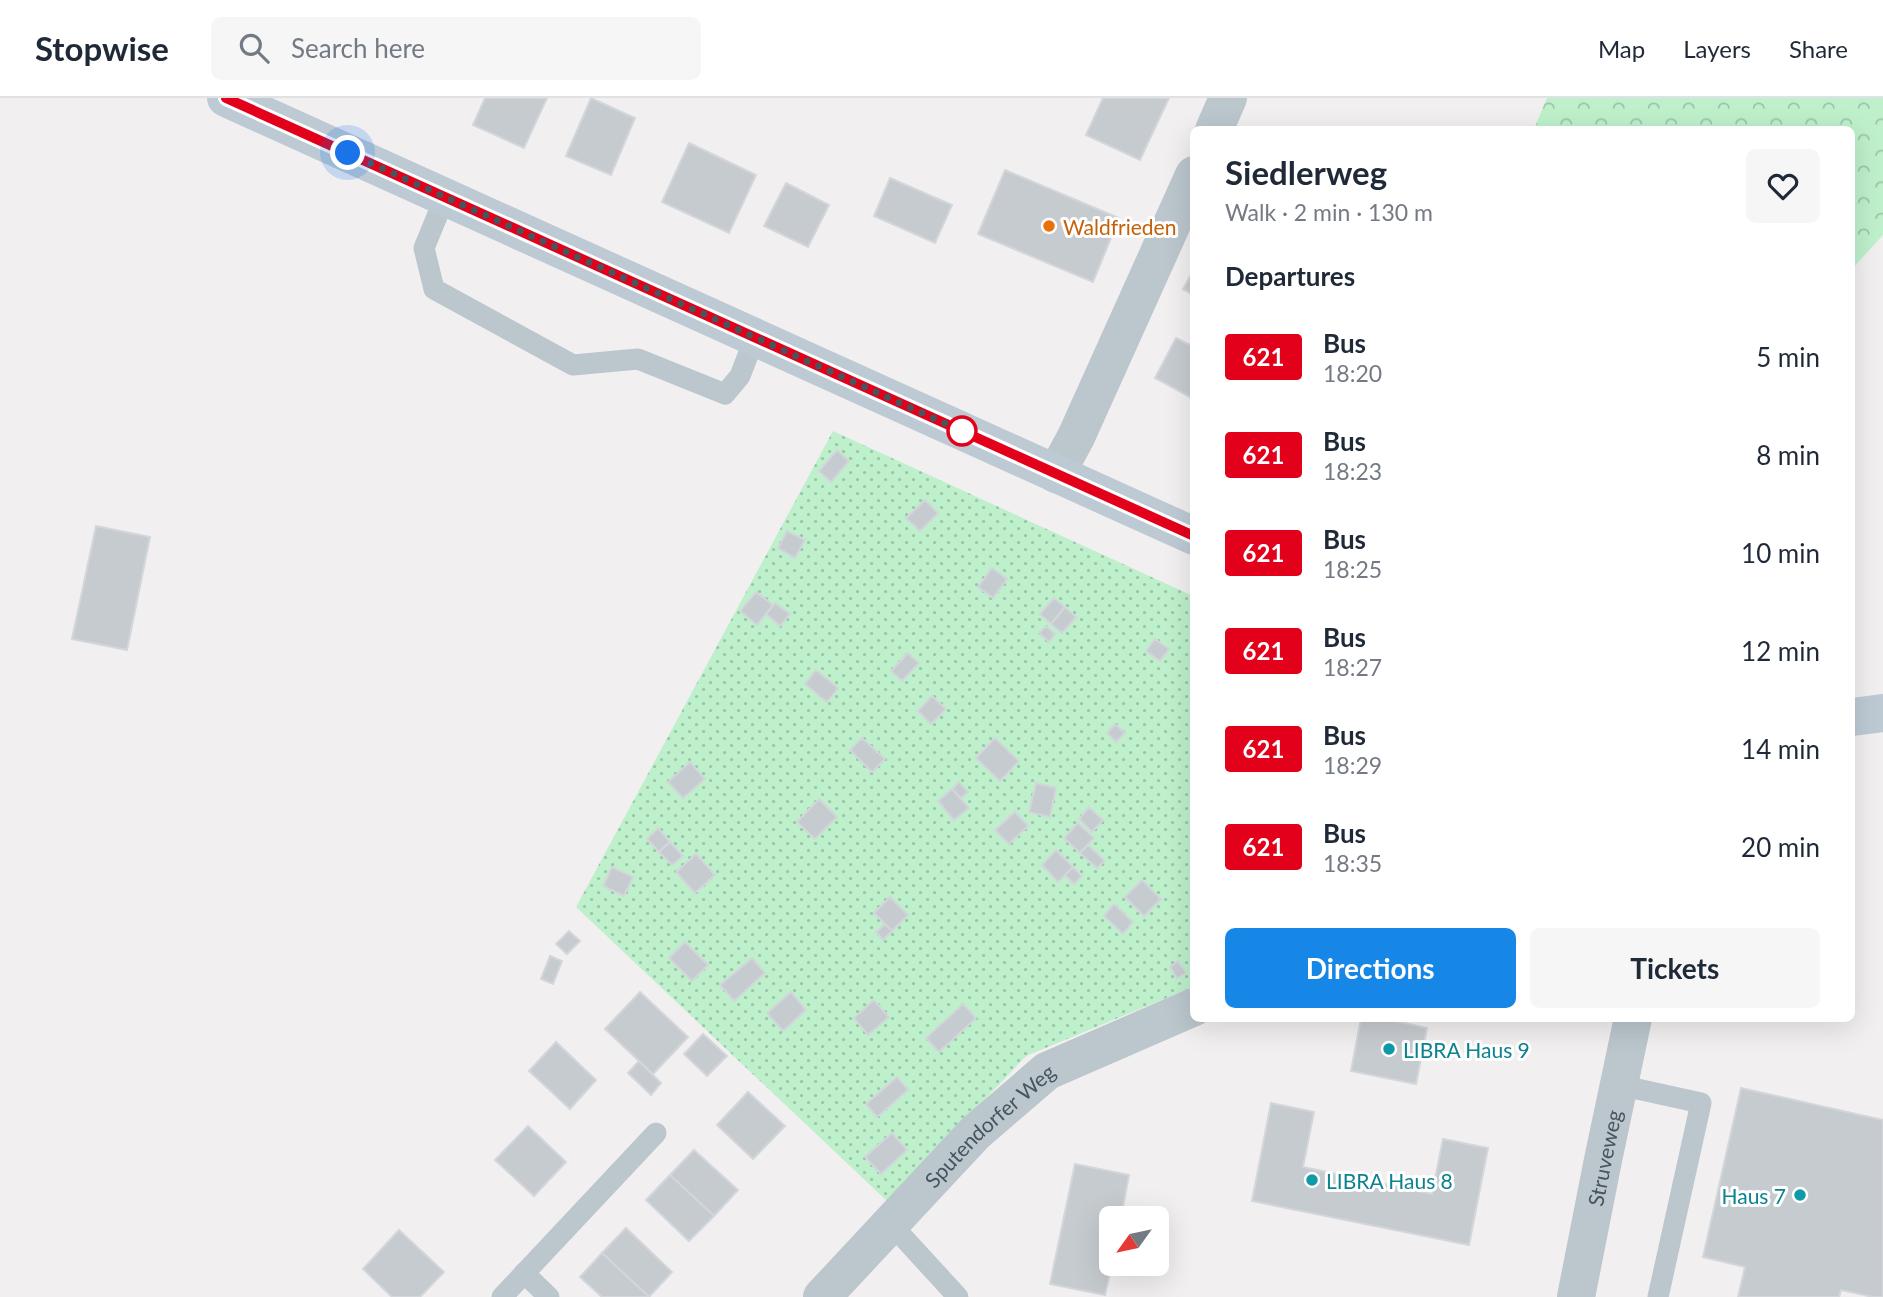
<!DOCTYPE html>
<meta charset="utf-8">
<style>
body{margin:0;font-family:Lato,sans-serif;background:#f6f6f7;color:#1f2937;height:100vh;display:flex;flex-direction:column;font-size:26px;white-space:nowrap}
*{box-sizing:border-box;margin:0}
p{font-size:23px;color:#747a83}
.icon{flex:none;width:38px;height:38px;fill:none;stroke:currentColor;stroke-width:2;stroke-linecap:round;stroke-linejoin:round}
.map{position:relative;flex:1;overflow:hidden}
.side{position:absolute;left:1190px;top:28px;width:665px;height:896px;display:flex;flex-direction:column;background:#fff;border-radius:10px;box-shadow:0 7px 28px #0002}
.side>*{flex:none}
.badge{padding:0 14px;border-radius:5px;font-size:24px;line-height:46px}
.needle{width:46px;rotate:237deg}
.fabs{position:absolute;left:1099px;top:1108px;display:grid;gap:14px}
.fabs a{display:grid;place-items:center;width:70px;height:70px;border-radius:10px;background:#fff;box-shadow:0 7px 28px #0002;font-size:35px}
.you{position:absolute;width:35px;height:35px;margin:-18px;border:5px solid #fff;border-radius:50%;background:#1a73e8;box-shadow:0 0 0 10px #1a73e833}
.map>.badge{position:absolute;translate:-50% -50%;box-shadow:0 0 0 4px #fff}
h2{padding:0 35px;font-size:26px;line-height:63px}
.round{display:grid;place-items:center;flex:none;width:74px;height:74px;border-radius:10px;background:#f6f6f7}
.overview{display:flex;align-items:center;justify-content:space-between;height:119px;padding:0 35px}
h1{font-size:33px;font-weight:700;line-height:52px}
.primary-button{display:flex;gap:14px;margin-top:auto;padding:14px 35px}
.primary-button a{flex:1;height:80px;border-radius:10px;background:#1687e6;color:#fff;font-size:28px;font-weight:700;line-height:80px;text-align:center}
.primary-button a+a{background:#f6f6f7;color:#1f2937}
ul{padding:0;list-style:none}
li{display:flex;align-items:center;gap:21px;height:98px;padding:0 35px}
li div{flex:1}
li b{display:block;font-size:26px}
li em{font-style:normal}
li .badge{min-width:77px;font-weight:700;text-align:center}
header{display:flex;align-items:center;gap:42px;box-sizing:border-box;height:98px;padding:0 35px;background:#fff;border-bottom:2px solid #e0e1e3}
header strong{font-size:33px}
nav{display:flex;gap:38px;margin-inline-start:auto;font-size:24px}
.search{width:490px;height:63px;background:#f6f6f7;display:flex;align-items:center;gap:18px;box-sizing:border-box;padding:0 24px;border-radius:10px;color:#747a83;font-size:26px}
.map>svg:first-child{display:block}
.forest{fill:url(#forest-crowns)}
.park{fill:url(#park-dots)}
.building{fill:#c6cbcf;stroke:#d3d6db;stroke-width:2}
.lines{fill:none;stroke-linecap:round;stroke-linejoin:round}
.lane{stroke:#bbc6cd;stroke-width:21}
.street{stroke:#bbc6cd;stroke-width:38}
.secondary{stroke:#bdcad4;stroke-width:38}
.line-casing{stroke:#fff;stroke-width:16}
.line{stroke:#e2001a;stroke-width:10}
.walk{stroke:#47555d;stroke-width:7;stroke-dasharray:0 12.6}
.food-dot{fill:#e8710a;stroke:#fff;stroke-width:2.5}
.stop-dot{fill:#fff;stroke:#e2001a;stroke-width:3.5}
.culture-dot{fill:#0f9aa8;stroke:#fff;stroke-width:2.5}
.labels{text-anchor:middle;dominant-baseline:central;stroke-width:6;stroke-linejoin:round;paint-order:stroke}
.food-label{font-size:21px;fill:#c56008;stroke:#fff;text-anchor:start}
.culture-label{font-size:21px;fill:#0d838f;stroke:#fff;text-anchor:start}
.street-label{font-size:21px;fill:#47555d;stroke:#fff}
</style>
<header>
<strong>Stopwise</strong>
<div class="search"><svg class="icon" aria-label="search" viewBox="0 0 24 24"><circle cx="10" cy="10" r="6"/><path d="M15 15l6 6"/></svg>Search here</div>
<nav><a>Map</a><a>Layers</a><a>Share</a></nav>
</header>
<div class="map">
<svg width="1883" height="1199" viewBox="0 0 1883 1199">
<defs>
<pattern id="forest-crowns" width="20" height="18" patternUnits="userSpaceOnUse" patternTransform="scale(1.75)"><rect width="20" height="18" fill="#bdf0cb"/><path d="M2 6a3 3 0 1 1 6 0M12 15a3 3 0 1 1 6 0" fill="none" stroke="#9bc5a8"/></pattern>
<pattern id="park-dots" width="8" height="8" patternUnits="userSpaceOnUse" patternTransform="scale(1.75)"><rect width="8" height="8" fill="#bdf0cb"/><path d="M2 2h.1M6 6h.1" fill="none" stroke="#9bc5a8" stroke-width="1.8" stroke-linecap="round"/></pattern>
</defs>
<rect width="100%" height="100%" fill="#f2eff0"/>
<!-- forest -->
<polygon class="forest" points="1547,0 1883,0 1883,137 1852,171 1852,32 1534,31"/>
<!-- park -->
<polygon class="park" points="833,333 1193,498 1193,889 1026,958 888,1104 576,809"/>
<!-- building -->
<g class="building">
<polygon points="485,0 547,0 524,50 473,27"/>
<polygon points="591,0 635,20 611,77 566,58"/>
<polygon points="1103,0 1169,0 1140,62 1086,37"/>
<polygon points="689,45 756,77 729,135 662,104"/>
<polygon points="1005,72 1119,120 1093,184 978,136"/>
<polygon points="890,80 952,107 935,145 874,118"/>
<polygon points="786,85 829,107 808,149 764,128"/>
<polygon points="1194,171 1194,197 1183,191"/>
<polygon points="1176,240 1194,249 1194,301 1155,280"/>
<polygon points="837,352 849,363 831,384 819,373"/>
<polygon points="925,402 938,415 920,433 906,420"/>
<polygon points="96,428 150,439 127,552 72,541"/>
<polygon points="787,433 805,442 795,460 778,450"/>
<polygon points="992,470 1007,481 993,500 978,489"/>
<polygon points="756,494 773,507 757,527 740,513"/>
<polygon points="1054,500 1065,509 1051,526 1040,516"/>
<polygon points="775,505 790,516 780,528 766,516"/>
<polygon points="1065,509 1076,519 1062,535 1051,526"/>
<polygon points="1046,528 1055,536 1049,544 1039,535"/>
<polygon points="1155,541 1169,551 1160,563 1146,553"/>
<polygon points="908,555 919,565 902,583 891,573"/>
<polygon points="816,572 838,590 827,604 805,586"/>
<polygon points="932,598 946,611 931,626 918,613"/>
<polygon points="1115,626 1125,635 1116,644 1107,635"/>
<polygon points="862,640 885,661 872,674 850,652"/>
<polygon points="995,640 1019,663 1000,683 976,660"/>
<polygon points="690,664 705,681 683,700 668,684"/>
<polygon points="959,684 968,694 961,700 952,691"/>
<polygon points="1036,685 1056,690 1050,719 1029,714"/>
<polygon points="952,691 969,710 954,722 938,703"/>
<polygon points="819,701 837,719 815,741 797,724"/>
<polygon points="1089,709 1103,722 1092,734 1079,721"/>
<polygon points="1015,714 1028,728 1009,746 995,732"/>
<polygon points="1078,725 1094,740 1080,755 1064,740"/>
<polygon points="658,730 670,744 659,754 647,741"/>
<polygon points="670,744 683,758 672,767 659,754"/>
<polygon points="1088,747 1105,763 1097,770 1080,755"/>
<polygon points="1056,752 1073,769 1058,784 1042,767"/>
<polygon points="696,756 715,777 695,795 676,774"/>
<polygon points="612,769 633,779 624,798 603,788"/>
<polygon points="1073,769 1082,778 1074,786 1065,777"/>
<polygon points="1142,782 1161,801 1144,818 1125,799"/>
<polygon points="890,799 908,817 892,833 874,815"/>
<polygon points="1114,806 1133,824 1123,836 1104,818"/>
<polygon points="885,826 892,833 883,842 876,834"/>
<polygon points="569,833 580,843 567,856 556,846"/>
<polygon points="685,844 708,867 692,883 669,860"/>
<polygon points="550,858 562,863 553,886 541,881"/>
<polygon points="752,860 765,875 734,903 720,887"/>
<polygon points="1178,863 1186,875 1177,880 1170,869"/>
<polygon points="640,894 688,939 653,976 605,931"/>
<polygon points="791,894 806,912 783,933 767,915"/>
<polygon points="874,902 889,919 868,937 854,920"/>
<polygon points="963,906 976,920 939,954 926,940"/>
<polygon points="1361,920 1381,920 1427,930 1416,986 1351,973"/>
<polygon points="703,936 727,958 707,978 684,956"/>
<polygon points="556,944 596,982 570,1011 529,973"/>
<polygon points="639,963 661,985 651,997 628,975"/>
<polygon points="897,979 908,992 877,1019 866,1006"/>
<polygon points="1741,990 1883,1022 1883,1199 1873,1199 1841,1192 1839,1199 1738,1199 1745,1169 1703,1159"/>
<polygon points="748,994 785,1028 753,1061 717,1027"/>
<polygon points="1271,1005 1314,1014 1303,1069 1432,1096 1443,1041 1488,1050 1469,1147 1252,1103"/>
<polygon points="528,1028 566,1064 534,1098 495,1062"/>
<polygon points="892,1035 907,1052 881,1076 865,1059"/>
<polygon points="694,1052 738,1092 714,1118 670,1077"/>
<polygon points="1075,1066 1129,1077 1121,1120 1111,1120 1112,1166 1105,1197 1050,1186"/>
<polygon points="670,1077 714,1118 689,1143 646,1102"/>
<polygon points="626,1130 672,1174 649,1199 602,1155"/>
<polygon points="399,1132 444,1174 420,1199 392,1199 363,1171"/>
<polygon points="602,1155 649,1199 602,1199 580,1179"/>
</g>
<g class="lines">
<!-- lane -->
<g class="lane">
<polyline points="445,99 424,150 434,191 573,267 638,261 725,296 740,278 755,239"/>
<polyline points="1619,987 1701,1005 1658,1199"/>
<polyline points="891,1126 958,1199"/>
<polyline points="524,1175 549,1199"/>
<polyline points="502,1199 656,1035"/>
</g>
<!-- street -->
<g class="street">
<polyline points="1214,32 1228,0"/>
<polyline points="1056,376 1076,339 1194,77"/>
<path id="s1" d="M 822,1199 L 975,1035 L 1047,973 L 1194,909"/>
<path id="s2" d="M 1576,1199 L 1603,1062 L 1633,920"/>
</g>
<!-- secondary -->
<g class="secondary">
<polyline points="226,0 1194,438"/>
<polyline points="1852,619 1883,615"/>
</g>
</g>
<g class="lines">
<defs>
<polyline id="line" points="226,0 1194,438"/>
</defs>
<!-- line casing -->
<use href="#line" class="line-casing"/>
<!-- line -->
<use href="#line" class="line"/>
<!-- walk -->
<polyline class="walk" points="348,55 962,333"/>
</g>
<!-- markers -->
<circle class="food-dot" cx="1049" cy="128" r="7"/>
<circle class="stop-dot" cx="962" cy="333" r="14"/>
<g class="culture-dot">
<circle cx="1389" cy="951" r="7"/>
<circle cx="1312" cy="1082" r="7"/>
<circle cx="1800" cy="1097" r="7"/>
</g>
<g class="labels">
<!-- food labels -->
<g class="food-label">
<text x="1063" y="128">Waldfrieden</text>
</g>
<!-- culture labels -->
<g class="culture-label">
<text x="1403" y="951">LIBRA Haus 9</text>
<text x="1326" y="1082">LIBRA Haus 8</text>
<text x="1786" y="1097" text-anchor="end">Haus 7</text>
</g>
<!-- street labels -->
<g class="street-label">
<text stroke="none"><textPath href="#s1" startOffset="240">Sputendorfer Weg</textPath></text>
<text stroke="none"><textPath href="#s2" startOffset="142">Struveweg</textPath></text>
</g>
</g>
</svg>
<div class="fabs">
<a><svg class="needle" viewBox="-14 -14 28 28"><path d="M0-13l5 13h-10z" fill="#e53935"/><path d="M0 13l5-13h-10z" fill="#747a83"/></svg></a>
</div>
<div class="you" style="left:348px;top:55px"></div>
<section class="side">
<div class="overview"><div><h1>Siedlerweg</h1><p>Walk · 2 min · 130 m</p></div><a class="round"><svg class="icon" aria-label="heart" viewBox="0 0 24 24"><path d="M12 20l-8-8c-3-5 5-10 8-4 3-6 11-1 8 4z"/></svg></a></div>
<h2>Departures</h2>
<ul>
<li><span class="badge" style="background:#e2001a;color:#fff">621</span><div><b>Bus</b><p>18:20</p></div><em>5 min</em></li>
<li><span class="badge" style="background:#e2001a;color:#fff">621</span><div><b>Bus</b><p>18:23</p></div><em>8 min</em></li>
<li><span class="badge" style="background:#e2001a;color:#fff">621</span><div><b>Bus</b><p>18:25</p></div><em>10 min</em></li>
<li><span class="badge" style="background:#e2001a;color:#fff">621</span><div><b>Bus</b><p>18:27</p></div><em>12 min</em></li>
<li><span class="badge" style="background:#e2001a;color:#fff">621</span><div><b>Bus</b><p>18:29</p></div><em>14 min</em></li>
<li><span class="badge" style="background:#e2001a;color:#fff">621</span><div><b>Bus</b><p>18:35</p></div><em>20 min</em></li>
</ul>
<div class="primary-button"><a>Directions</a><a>Tickets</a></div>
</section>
</div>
